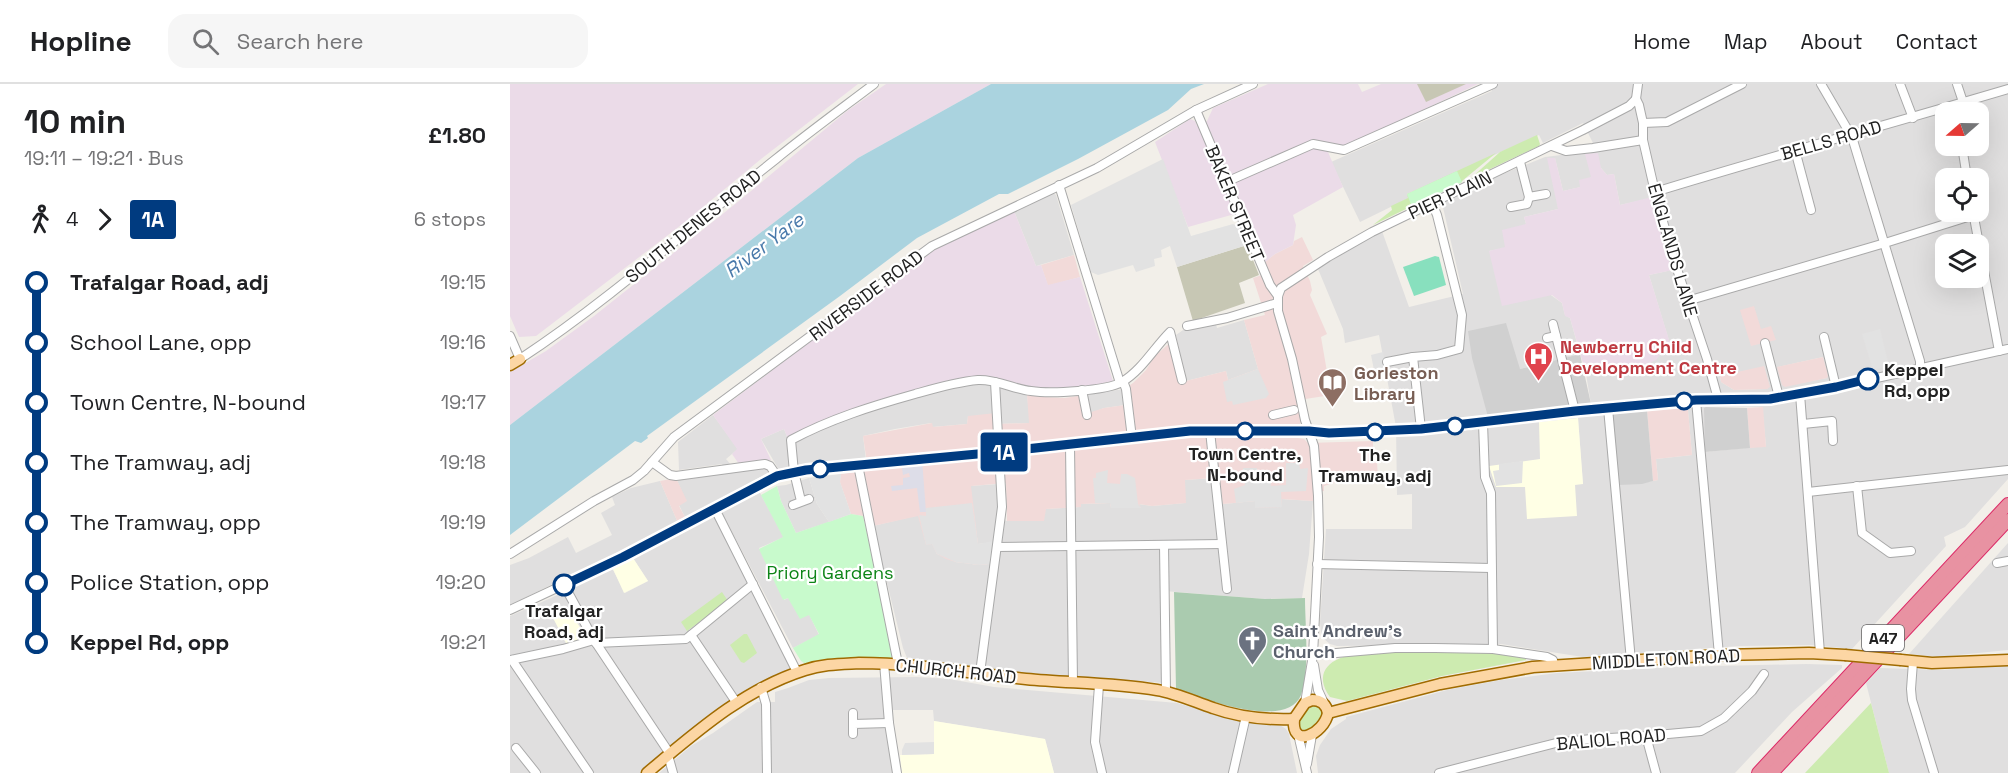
<!DOCTYPE html>
<meta charset="utf-8">
<style>
body{margin:0;font-family:"Space Grotesk",sans-serif;background:#f6f6f6;color:#202124;height:100vh;display:flex;flex-direction:column;font-size:22px;white-space:nowrap}
*{box-sizing:border-box;margin:0}
p{font-size:20px;color:#757577}
.icon{flex:none;width:33px;height:33px;fill:none;stroke:currentColor;stroke-width:2;stroke-linecap:round;stroke-linejoin:round}
.map{position:relative;flex:1;overflow:hidden}
.drawer{display:flex;flex-direction:column;background:#fff;width:510px}
.drawer>*{flex:none}
.badge{padding:0 12px;border-radius:4px;font-size:21px;line-height:39px}
.needle{width:39px;rotate:250deg}
.fabs{position:absolute;left:1425px;top:18px;display:grid;gap:12px}
.fabs a{display:grid;place-items:center;width:54px;height:54px;border-radius:12px;background:#fff;box-shadow:0 6px 24px #0002;font-size:30px}
.map>.badge{position:absolute;translate:-50% -50%;box-shadow:0 0 0 3px #fff}
.legs{display:flex;align-items:center;gap:9px;height:66px;padding:0 24px;font-size:20px}
.legs p{margin-inline-start:auto}
.overview{display:flex;align-items:center;justify-content:space-between;height:102px;padding:0 24px}
h1{font-size:33px;font-weight:800;line-height:45px}
ul{padding:0 24px;list-style:none}
li{display:flex;align-items:center;gap:21px;height:60px;font-size:22px}
li i{display:grid;place-items:center;width:9px;height:100%;margin:0 8px;background:currentColor}
li i::after{content:'';width:15px;height:15px;margin:-8px;border:4px solid;border-radius:50%;background:#fff}
li p{margin-inline-start:auto}
li:first-child i{background:linear-gradient(#0000 50%,currentColor 0)}
li:last-child i{background:linear-gradient(currentColor 50%,#0000 0)}
header{display:flex;align-items:center;gap:36px;box-sizing:border-box;height:84px;padding:0 30px;background:#fff;border-bottom:2px solid #e0e0e0}
header strong{font-size:28px}
nav{display:flex;gap:33px;margin-inline-start:auto;font-size:21px}
.search{width:420px;height:54px;background:#f6f6f6;display:flex;align-items:center;gap:15px;box-sizing:border-box;padding:0 21px;border-radius:18px;color:#757577;font-size:22px}
main{display:flex;flex:1;min-height:0}
.map>svg:first-child{display:block}
.residential{fill:#e0dfdf;fill-rule:evenodd}
.commercial{fill:#f2dad9}
.industrial{fill:#ebdbe8}
.education{fill:#ffffe5}
.religious{fill:#d0d0d0}
.construction{fill:#c7c7b4}
.grass{fill:#cdebb0}
.cemetery{fill:#aacbaf}
.park{fill:#c8facc}
.pitch{fill:#88e0be}
.parking{fill:#e2e2e2}
.plaza{fill:#dddde8}
.water{fill:#aad3df}
.lines{fill:none;stroke-linecap:round;stroke-linejoin:round}
.minor-casing{stroke:#a9a9a9;stroke-width:10}
.major-casing{stroke:#a06b00;stroke-width:13}
.highway-casing{stroke:#dc2a67;stroke-width:14}
.minor{stroke:#fff;stroke-width:8}
.major{stroke:#fcd6a4;stroke-width:10}
.highway{stroke:#e892a2;stroke-width:12}
.major-bridge-casing{stroke:#a06b00;stroke-width:13;stroke-linecap:butt}
.major-bridge{stroke:#fcd6a4;stroke-width:10}
.line-1-casing{stroke:#fff;stroke-width:14}
.line-1{stroke:#003b80;stroke-width:9}
.stop-1-dot{fill:#fff;stroke:#003b80;stroke-width:3}
.labels{text-anchor:middle;dominant-baseline:central;stroke-width:4.5;stroke-linejoin:round;paint-order:stroke}
.shield{fill:#fff;stroke:#646464;stroke-width:1.5}
.shield-label{font-size:16px;font-weight:bold;fill:#222}
.street-label{font-size:18px;fill:#222;stroke:#fff}
.health-label{font-size:18px;font-weight:bold;fill:#be3a42;stroke:#fff;text-anchor:start}
.stop-label{font-size:18px;font-weight:bold;fill:#222;stroke:#fff}
.education-label{font-size:18px;font-weight:bold;fill:#785e54;stroke:#fff;text-anchor:start}
.park-label{font-size:18px;fill:#0c8416;stroke:#fff}
.worship-label{font-size:18px;font-weight:bold;fill:#5b616d;stroke:#fff;text-anchor:start}
.water-label{font-size:20px;font-style:italic;fill:#4a7aab;stroke:#fff}
</style>
<header>
<strong>Hopline</strong>
<div class="search"><svg class="icon" aria-label="search" viewBox="0 0 24 24"><circle cx="10" cy="10" r="6"/><path d="M15 15l6 6"/></svg>Search here</div>
<nav><a>Home</a><a>Map</a><a>About</a><a>Contact</a></nav>
</header>
<main>
<section class="drawer">
<div class="overview"><div><h1>10 min</h1><p>19:11 – 19:21 · Bus</p></div><b>£1.80</b></div>
<div class="legs"><svg class="icon" aria-label="walk" viewBox="0 0 24 24"><circle cx="13" cy="4" r="2"/><path d="M13 8l-2 6 4 7M11 14l-3 7M7 12l3-4h3l4 4"/></svg>4<svg class="icon" aria-label="forward" viewBox="0 0 24 24"><path d="M9 5l7 7-7 7"/></svg><b class="badge" style="background:#003b80;color:#fff">1A</b><p>6 stops</p></div>
<ul>
<li><i style="color:#003b80"></i><b>Trafalgar Road, adj</b><p>19:15</p></li>
<li><i style="color:#003b80"></i><span>School Lane, opp</span><p>19:16</p></li>
<li><i style="color:#003b80"></i><span>Town Centre, N-bound</span><p>19:17</p></li>
<li><i style="color:#003b80"></i><span>The Tramway, adj</span><p>19:18</p></li>
<li><i style="color:#003b80"></i><span>The Tramway, opp</span><p>19:19</p></li>
<li><i style="color:#003b80"></i><span>Police Station, opp</span><p>19:20</p></li>
<li><i style="color:#003b80"></i><b>Keppel Rd, opp</b><p>19:21</p></li>
</ul>
</section>
<div class="map">
<svg width="1498" height="689" viewBox="0 0 1498 689">
<rect width="100%" height="100%" fill="#f2efe9"/>
<!-- residential -->
<g class="residential">
<path d="M 979,0 L 1498,0 L 1498,395 L 1455,443 L 1434,453 L 1436,462 L 1342,565 L 1301,561 L 1230,562 L 1073,573 L 991,560 L 827,562 L 820,560 L 814,555 L 811,550 L 810,538 L 816,445 L 902,445 L 902,410 L 887,411 L 886,343 L 869,251 L 835,259 L 833,245 L 808,185 L 841,162 L 872,147 L 899,223 L 953,210 L 932,119 L 985,93 L 1035,73 L 1075,68 L 1083,59 L 1073,39 L 1033,59 L 1029,51 L 897,110 L 899,114 L 850,138 L 821,78 L 982,7 ZM 1436,28 L 1468,28 L 1468,62 L 1436,62 ZM 1045,74 L 1053,107 L 1071,103 L 1091,84 L 1097,91 L 1104,90 L 1110,121 L 1142,114 L 1162,186 L 1139,191 L 1160,260 L 1124,286 L 1076,290 L 1081,320 L 962,274 L 1010,285 L 1070,270 L 1060,234 L 1055,231 L 1052,219 L 979,167 L 995,164 L 1016,140 L 1014,133 L 1048,125 ZM 1436,94 L 1468,94 L 1468,128 L 1436,128 ZM 1436,160 L 1468,160 L 1468,194 L 1436,194 ZM 1313,273 L 1317,294 L 1275,302 L 1268,283 ZM 1254,283 L 1259,302 L 1257,305 L 1224,306 L 1211,298 L 1210,292 ZM 1176,322 L 1178,327 L 1182,371 L 1146,375 L 1148,396 L 1132,399 L 1106,328 ZM 1196,323 L 1252,323 L 1256,362 L 1195,368 ZM 1068,334 L 1073,400 L 985,396 L 1030,375 Z"/>
<polygon points="543,109 546,111 564,171 526,182 504,127"/>
<polygon points="734,236 748,285 718,296 716,287 676,297 666,251 676,244 705,237 707,244"/>
<polygon points="465,299 493,303 517,310 520,339 487,340 458,332 457,340 422,343 421,339 385,345 353,352 356,376 311,379 269,386 251,355 274,345 278,355 380,321 439,304"/>
<polygon points="614,305 615,321 594,324 581,329 577,311 579,310"/>
<polygon points="203,331 228,365 216,375 221,381 213,383 212,380 169,386 168,358"/>
<polygon points="256,383 261,387 176,435 169,421 176,417 166,394"/>
<polygon points="299,394 307,420 319,438 286,449 271,417 267,402 276,401"/>
<polygon points="703,394 707,423 713,420 745,417 745,423 771,423 771,415 803,417 799,470 792,514 755,515 654,507 655,599 499,588 397,574 393,564 363,442 409,431 427,470 446,478 469,481 479,480 484,458 468,460 460,402 489,400 489,434 497,437 536,425 570,423 571,420 600,419 601,424 628,420 642,422 675,419 675,396"/>
<polygon points="150,397 168,439 0,521 0,481 19,474 58,453 66,469 102,451 91,429 105,421 102,413 121,404"/>
<polygon points="249,407 274,453 249,464 274,516 278,514 299,530 309,551 283,564 211,427"/>
<polygon points="203,431 286,584 259,601 136,689 0,689 0,532 41,514 102,484 115,509 138,497 123,474"/>
<polygon points="1498,459 1498,566 1428,573 1399,570"/>
<polygon points="1296,580 1332,581 1332,584 1282,628 1225,689 808,689 806,672 810,661 821,645 836,635 836,633 941,605 991,596 1047,589 1166,583"/>
<polygon points="1498,581 1498,689 1379,689 1356,599 1370,584 1432,586"/>
<polygon points="406,593 439,595 484,603 667,619 729,637 770,641 776,645 779,650 787,689 544,689 535,655 424,637 423,626 383,626 375,628 384,689 149,689 181,662 203,649 247,618 265,618 265,608 278,604 299,596 319,594"/>
</g>
<!-- commercial -->
<g class="commercial">
<polygon points="792,153 803,176 793,182 800,197 802,206 800,211 817,250 811,253 821,311 789,316 791,338 787,344 788,354 794,355 798,359 863,357 863,376 867,376 868,400 858,398 824,399 814,402 814,407 803,408 803,417 772,415 772,423 745,424 745,417 713,420 709,391 703,394 675,396 676,419 642,422 629,420 631,424 601,424 600,419 571,420 571,423 536,425 534,437 497,437 496,399 461,402 468,460 479,480 469,481 446,478 436,475 427,470 422,460 416,461 408,432 363,442 356,441 353,432 341,430 330,398 331,390 358,386 353,352 422,339 423,343 457,340 458,332 486,329 487,340 519,339 517,310 533,313 555,314 574,311 578,329 594,324 615,321 614,305 623,299 636,286 644,273 663,256 676,297 716,287 718,296 748,285 734,236 755,231 743,194 758,189 754,179 765,170 783,161 784,157"/>
<polygon points="564,171 570,193 538,202 531,181"/>
<polygon points="1244,222 1251,245 1261,242 1266,256 1241,262 1230,226"/>
<polygon points="1313,273 1318,292 1317,294 1275,303 1272,301 1267,283"/>
<polygon points="1254,282 1260,303 1257,305 1224,306 1211,298 1210,292"/>
<polygon points="1176,322 1178,326 1182,371 1146,375 1148,396 1143,397 1137,326"/>
<polygon points="1253,323 1256,363 1240,364 1237,324"/>
<polygon points="166,394 177,417 169,422 176,435 168,439 150,397"/>
</g>
<!-- industrial -->
<g class="industrial">
<polygon points="0,0 348,0 251,75 175,138 26,252 9,253 0,232"/>
<polygon points="376,0 481,0 348,74 0,341 0,288 36,267 84,232 229,117 337,27"/>
<polygon points="758,0 848,0 852,8 871,0 968,0 845,58 818,68 833,103 783,131 786,141 783,161 765,170 754,179 732,128 678,143 645,58 680,35 685,37 687,42 697,37 703,24"/>
<polygon points="1088,69 1091,84 1097,91 1104,90 1110,121 1142,113 1163,186 1139,191 1160,259 1146,276 1123,286 1076,290 1060,234 1055,232 1052,219 1042,211 992,222 979,167 995,163 992,146 1016,140 1014,133 1048,125 1037,74 1045,74 1053,107 1070,103 1069,96 1081,93 1075,70"/>
<polygon points="504,127 526,182 531,181 538,201 570,193 603,297 570,304 525,305 483,294 458,293 403,307 278,355 274,345 251,355 261,376 229,380 222,370 227,365 203,331 414,172 441,157"/>
</g>
<!-- education -->
<g class="education">
<polygon points="1068,334 1073,400 1065,401 1067,432 1017,435 1015,403 986,403 979,382 1030,375 1029,338"/>
<polygon points="123,474 138,497 114,509 103,485"/>
<polygon points="59,527 72,546 76,555 71,558 56,559 43,534"/>
<polygon points="424,637 535,655 544,689 392,689 390,671 424,670"/>
</g>
<!-- religious -->
<g class="religious">
<polygon points="996,239 1010,285 1070,270 1081,320 978,333 962,274 958,247"/>
<polygon points="1196,323 1237,324 1240,364 1195,368 1194,324"/>
<polygon points="1137,326 1143,397 1132,400 1109,401 1102,333 1105,328"/>
</g>
<!-- construction -->
<g class="construction">
<polygon points="907,0 956,0 916,18"/>
<polygon points="737,161 749,191 729,199 735,219 683,237 667,183"/>
</g>
<!-- grass -->
<g class="grass">
<polygon points="1027,51 1030,60 1029,62 961,94 990,68"/>
<polygon points="986,69 952,97 952,98 863,141 882,126 881,122 898,114 897,110"/>
<polygon points="212,508 218,517 177,547 171,538"/>
<polygon points="234,550 237,550 247,569 234,579 231,578 220,561"/>
<path d="M 889,568 L 976,568 L 1015,571 L 1016,576 L 932,592 L 837,617 L 820,613 C 804,591 817,575 842,571 C 857,568 874,569 889,568 Z"/>
<polygon points="1361,619 1379,689 1295,689"/>
<polygon points="805,621 810,624 812,631 799,647 791,645 788,637 800,622"/>
</g>
<!-- cemetery -->
<path class="cemetery" d="M 664,508 L 755,515 L 795,514 C 795,540 800,587 791,611 C 777,647 691,614 666,605 Z"/>
<!-- park -->
<g class="park">
<polygon points="947,87 952,98 902,123 897,110"/>
<polygon points="267,402 271,417 286,449 341,430 353,432 386,576 297,581 291,577 283,564 309,550 299,531 290,535 278,514 273,516 249,465 273,453 251,411"/>
</g>
<!-- pitch -->
<polygon class="pitch" points="925,172 929,173 936,201 904,212 893,183"/>
<!-- parking -->
<g class="parking">
<polygon points="653,75 681,152 723,140 731,144 737,161 667,183 660,162 651,166 652,173 644,175 645,182 626,188 623,181 588,191 581,188 561,121"/>
<polygon points="1370,245 1379,282 1363,286 1352,250"/>
<polygon points="873,268 877,289 865,291 861,271"/>
<polygon points="748,285 759,310 756,314 723,321 722,317 717,318 713,298"/>
<polygon points="1013,377 1012,399 986,402 983,387 989,386 989,380"/>
<polygon points="776,379 789,379 790,385 798,384 796,407 771,408 772,423 745,424 745,417 726,419 724,405 735,401 733,384 747,384 747,387 759,386 761,402 776,401"/>
<polygon points="598,386 597,399 610,400 611,390 617,390 625,394 628,420 631,424 601,424 600,419 585,419 583,394 586,394 586,389"/>
<polygon points="331,390 330,398 341,430 319,438 307,420 299,394"/>
<polygon points="462,419 468,460 484,457 479,480 469,481 446,478 427,470 422,460 416,461 409,431 416,432 416,424"/>
<polygon points="424,658 424,670 392,671 392,666 395,659"/>
</g>
<!-- plaza -->
<polygon class="plaza" points="412,375 416,428 410,428 407,404 382,407 381,402 393,401 393,394 400,393 399,389 393,391 391,377"/>
<!-- water -->
<polygon class="water" points="481,0 694,0 681,5 658,26 568,75 498,110 489,110 407,154 330,212 137,352 138,354 131,359 125,357 0,451 0,341 348,74"/>
<g class="lines">
<defs>
<g id="minor">
<polyline points="1311,0 1342,53 1410,277 1410,284"/>
<polyline points="1390,0 1403,34"/>
<polyline points="1447,0 1453,18"/>
<polyline points="1126,15 1129,21 1133,39 1133,56 1145,108 1161,167 1197,275 1208,315"/>
<polyline points="1126,15 1128,0"/>
<polyline points="686,26 760,201 768,212"/>
<polyline points="1133,39 1157,38 1232,0"/>
<polyline points="1042,62 1056,67 1083,64 1133,56"/>
<polyline points="1452,62 1457,94"/>
<polyline points="1285,66 1301,126"/>
<polyline points="716,98 803,60 834,66 983,0"/>
<polyline points="549,101 610,299"/>
<path d="M 1145,108 C 1262,72 1380,40 1498,5"/>
<polyline points="1019,113 1036,110"/>
<polyline points="1001,123 1017,120 1019,113 1010,78"/>
<polyline points="1463,128 1489,267"/>
<polyline points="1177,217 1375,159 1464,131"/>
<polyline points="1043,240 1065,327"/>
<polyline points="677,242 717,234 767,219"/>
<path d="M 0,252 L 10,275 C 101,215 181,142 266,75 C 298,49 331,25 364,0"/>
<polyline points="1314,253 1326,303"/>
<polyline points="1037,254 1046,252"/>
<polyline points="1255,259 1269,313"/>
<polyline points="877,278 903,273"/>
<polyline points="613,297 616,305 622,354"/>
<polyline points="572,306 577,331"/>
<polyline points="1290,310 1310,569"/>
<polyline points="1186,316 1209,571"/>
<polyline points="1098,324 1121,577"/>
<polyline points="763,331 784,326"/>
<polyline points="973,339 975,393 981,409 983,565"/>
<polyline points="1293,340 1322,337 1323,357"/>
<polyline points="911,345 903,273 927,271 949,265 952,231 927,131 922,119"/>
<polyline points="700,347 717,505"/>
<polyline points="560,361 563,599"/>
<polyline points="142,378 160,391 166,392 255,380 260,382 267,392"/>
<polyline points="348,381 388,580"/>
<polyline points="1347,402 1352,449 1380,469 1401,467"/>
<polyline points="1298,408 1498,386"/>
<path d="M 291,417 L 284,388 L 281,356 C 320,335 362,322 405,310 C 426,304 446,298 468,296 C 486,295 503,305 521,307 C 541,310 596,307 612,298 C 632,286 644,264 660,248 L 672,296"/>
<polyline points="283,421 299,415"/>
<polyline points="205,425 287,588"/>
<polyline points="654,461 656,608"/>
<polyline points="487,463 712,460"/>
<polyline points="0,470 84,417 123,396 134,387 164,353 422,162 587,84 686,26 743,0"/>
<polyline points="1487,479 1498,477"/>
<polyline points="807,480 981,484"/>
<polyline points="54,501 84,556 160,670"/>
<polyline points="0,526 113,473 267,392 296,386 489,368 679,347 799,347 819,349 876,348 953,342 1065,327 1186,316 1260,315 1326,303 1498,265"/>
<polyline points="181,551 224,615"/>
<polyline points="86,559 176,555 243,500"/>
<polyline points="803,571 885,564 925,564 983,565 1037,573 1043,576 1044,581"/>
<polyline points="0,576 53,565 84,556"/>
<polyline points="2,576 79,689"/>
<polyline points="1403,578 1401,605 1402,616 1424,689"/>
<polyline points="374,579 379,639 387,689"/>
<polyline points="804,581 808,606 814,619"/>
<polyline points="470,589 492,423 485,298"/>
<polyline points="589,601 585,658 592,689"/>
<polyline points="251,603 256,620 257,689"/>
<polyline points="795,619 803,571 809,453 808,412 804,362 795,336 782,275 768,227 768,212 771,204 818,173 862,148 1073,46 1119,22 1126,15"/>
<polyline points="343,629 343,640"/>
<polyline points="343,650 343,640 379,639"/>
<polyline points="788,650 797,689"/>
<polyline points="1136,652 1146,689"/>
<polyline points="6,664 26,689"/>
<polyline points="158,671 163,689"/>
<polyline points="797,680 802,651"/>
<polyline points="723,689 736,632"/>
<polyline points="929,689 1046,659 1081,655 1136,652 1191,647 1214,634 1242,607 1254,590"/>
</g>
<g id="major">
<polyline points="0,281 10,275"/>
<polyline points="1391,576 1422,579 1498,576"/>
<path d="M 802,616 C 811,616 816,620 818,629 C 814,650 781,666 784,635 L 795,619 Z"/>
<polyline points="818,629 930,600 1023,583 1209,571 1299,569 1335,571"/>
<path d="M 137,689 C 186,648 234,605 295,586 C 313,580 331,580 349,579 C 405,579 460,589 516,595 C 559,599 604,599 647,606 C 666,609 685,618 703,624 C 728,633 757,636 784,635"/>
</g>
<g id="highway">
<polyline points="1248,689 1498,420"/>
<polyline points="1262,689 1498,436"/>
</g>
</defs>
<!-- minor casing -->
<use href="#minor" class="minor-casing"/>
<!-- major casing -->
<use href="#major" class="major-casing"/>
<!-- highway casing -->
<use href="#highway" class="highway-casing"/>
<!-- minor -->
<use href="#minor" class="minor"/>
<!-- major -->
<use href="#major" class="major"/>
<!-- highway -->
<use href="#highway" class="highway"/>
<defs>
<polyline id="major-bridge" points="1335,571 1391,576"/>
</defs>
<!-- major-bridge casing -->
<use href="#major-bridge" class="major-bridge-casing"/>
<!-- major-bridge -->
<use href="#major-bridge" class="major-bridge"/>
</g>
<g class="lines">
<defs>
<polyline id="line-1" points="54,501 113,473 267,392 296,386 489,368 680,347 799,347 819,349 911,345 1065,327 1186,316 1260,315 1326,303 1358,295"/>
</defs>
<!-- line-1 casing -->
<use href="#line-1" class="line-1-casing"/>
<!-- line-1 -->
<use href="#line-1" class="line-1"/>
</g>
<!-- icons -->
<defs>
<symbol id="hospital-pin" viewBox="-11 -11 22 30"><path d="M0 17L-7.5 6A9.5 9.5 0 1 1 7.5 6Z" fill="#e0444e" stroke="#fff"/><path d="M-5-5h3v3.5h4V-5h3V5h-3V1.5h-4V5h-3Z" fill="#fff"/></symbol>
<symbol id="library-pin" viewBox="-11 -11 22 30"><path d="M0 17L-7.5 6A9.5 9.5 0 1 1 7.5 6Z" fill="#8d6e63" stroke="#fff"/><path d="M-6-4Q-3-5.5-.7-3.5V5Q-3 3-6 4ZM6-4Q3-5.5 .7-3.5V5Q3 3 6 4Z" fill="#fff"/></symbol>
<symbol id="church-pin" viewBox="-11 -11 22 30"><path d="M0 17L-7.5 6A9.5 9.5 0 1 1 7.5 6Z" fill="#6b7280" stroke="#fff"/><path d="M-1.2-6h2.4v3.5h3.3v2.4h-3.3V6h-2.4V-.1h-3.3v-2.4h3.3Z" fill="#fff"/></symbol>
</defs>
<g fill-rule="evenodd">
<use href="#hospital-pin" x="1012" y="256" width="33" height="45"/>
<use href="#library-pin" x="806" y="282" width="33" height="45"/>
<use href="#church-pin" x="726" y="540" width="33" height="45"/>
</g>
<!-- markers -->
<g class="stop-1-dot">
<circle cx="1358" cy="295" r="10"/>
<circle cx="1174" cy="317" r="8"/>
<circle cx="945" cy="342" r="8"/>
<circle cx="735" cy="347" r="8"/>
<circle cx="865" cy="348" r="8"/>
<circle cx="310" cy="385" r="8"/>
<circle cx="54" cy="501" r="10"/>
</g>
<g class="labels">
<!-- shield labels -->
<rect class="shield" x="1352" y="541" width="42" height="26" rx="4.5"/>
<g class="shield-label">
<text x="1373" y="554">A47</text>
</g>
<!-- street labels -->
<g class="street-label">
<text transform="translate(1321 56) rotate(-16)">BELLS ROAD</text>
<text transform="translate(940 111) rotate(-25)">PIER PLAIN</text>
<text transform="translate(725 119) rotate(67)">BAKER STREET</text>
<text transform="translate(183 142) rotate(-39)">SOUTH DENES ROAD</text>
<text transform="translate(1163 166) rotate(74)">ENGLANDS LANE</text>
<text transform="translate(356 211) rotate(-37)">RIVERSIDE ROAD</text>
<text transform="translate(1156 575) rotate(-3)">MIDDLETON ROAD</text>
<text transform="translate(446 587) rotate(6)">CHURCH ROAD</text>
<text transform="translate(1101 655) rotate(-5)">BALIOL ROAD</text>
</g>
<!-- health labels -->
<g class="health-label">
<text x="1050" y="262">Newberry Child<tspan x="1050" dy="21">Development Centre</tspan></text>
</g>
<!-- stop labels -->
<g class="stop-label">
<text x="1374" y="285" text-anchor="start">Keppel<tspan x="1374" dy="21">Rd, opp</tspan></text>
<text x="735" y="369">Town Centre,<tspan x="735" dy="21">N-bound</tspan></text>
<text x="865" y="370">The<tspan x="865" dy="21">Tramway, adj</tspan></text>
<text x="54" y="526">Trafalgar<tspan x="54" dy="21">Road, adj</tspan></text>
</g>
<!-- education labels -->
<g class="education-label">
<text x="844" y="288">Gorleston<tspan x="844" dy="21">Library</tspan></text>
</g>
<!-- park labels -->
<g class="park-label">
<text x="320" y="488">Priory Gardens</text>
</g>
<!-- worship labels -->
<g class="worship-label">
<text x="763" y="546">Saint Andrew's<tspan x="763" dy="21">Church</tspan></text>
</g>
<!-- water labels -->
<g class="water-label">
<text transform="translate(254 161) rotate(-37)">River Yare</text>
</g>
</g>
</svg>
<div class="fabs">
<a><svg class="needle" viewBox="-14 -14 28 28"><path d="M0-13l5 13h-10z" fill="#e53935"/><path d="M0 13l5-13h-10z" fill="#757577"/></svg></a>
<a><svg class="icon" aria-label="locate" viewBox="0 0 24 24"><circle cx="12" cy="12" r="6"/><path d="M12 2v4M12 18v4M2 12h4M18 12h4"/></svg></a>
<a><svg class="icon" aria-label="layers" viewBox="0 0 24 24"><path d="M12 4l9 5-9 5-9-5zM3 14l9 5 9-5"/></svg></a>
</div>
<b class="badge" style="left:494px;top:368px;background:#003b80;color:#fff">1A</b>
</div>
</main>
